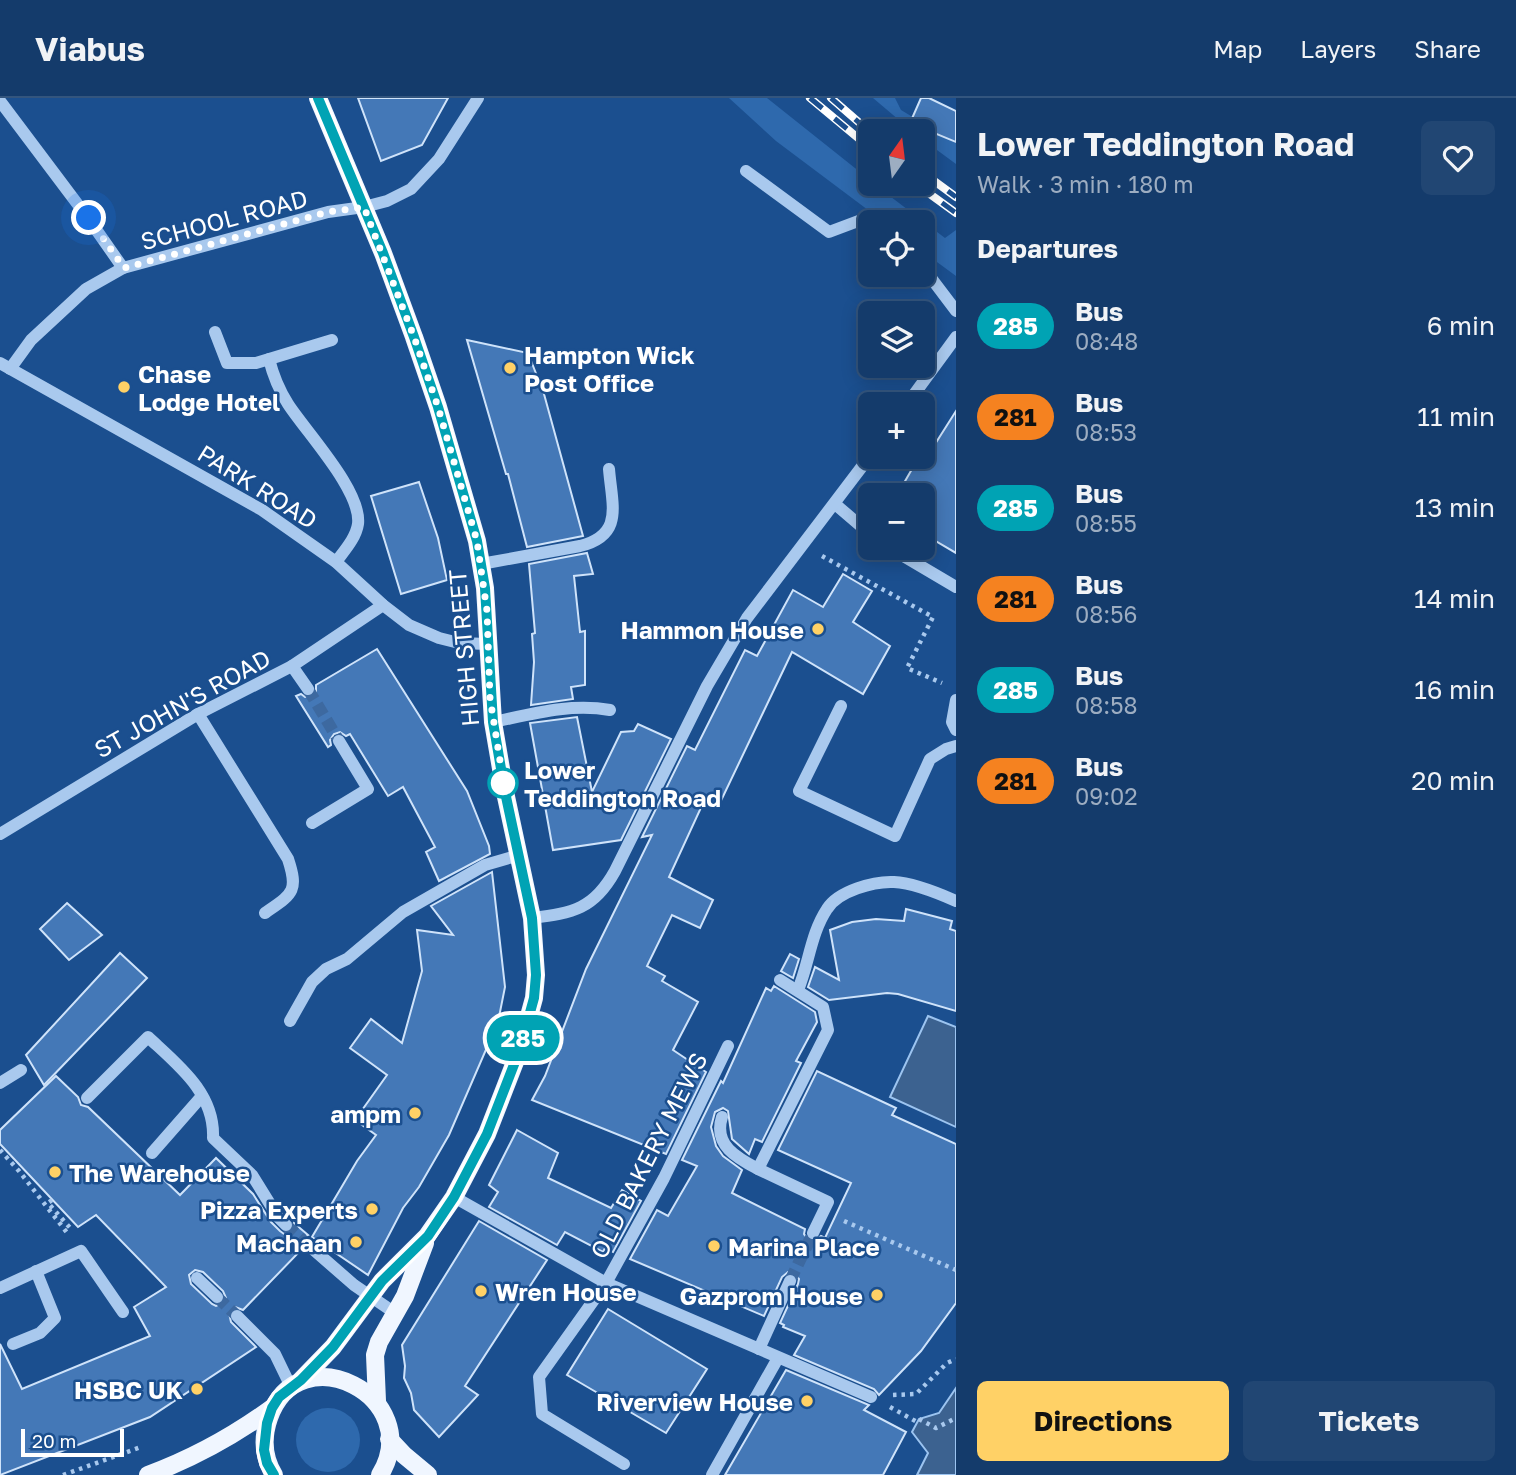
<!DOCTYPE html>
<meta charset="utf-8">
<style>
body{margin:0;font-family:"Golos Text",sans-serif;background:#214673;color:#f1f3f6;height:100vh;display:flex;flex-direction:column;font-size:26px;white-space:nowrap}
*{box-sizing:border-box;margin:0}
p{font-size:23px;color:#9dadc1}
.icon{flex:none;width:38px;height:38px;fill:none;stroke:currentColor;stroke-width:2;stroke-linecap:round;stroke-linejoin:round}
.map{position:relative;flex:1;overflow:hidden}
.panel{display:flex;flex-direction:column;background:#143b6b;width:560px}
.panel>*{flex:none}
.badge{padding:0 14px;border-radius:23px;font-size:24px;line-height:46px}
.needle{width:46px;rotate:14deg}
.controls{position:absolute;left:858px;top:21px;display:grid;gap:14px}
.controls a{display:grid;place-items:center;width:77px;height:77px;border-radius:10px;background:#143b6b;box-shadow:0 4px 18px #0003,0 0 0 2px #33557e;font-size:35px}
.scale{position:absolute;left:21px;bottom:18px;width:103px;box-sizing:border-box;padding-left:7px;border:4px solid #fff;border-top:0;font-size:19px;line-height:24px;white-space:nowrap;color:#fff;-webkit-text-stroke:5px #1b4f8f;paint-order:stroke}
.you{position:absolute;width:35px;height:35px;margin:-18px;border:5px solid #fff;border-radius:50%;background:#1a73e8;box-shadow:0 0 0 10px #1a73e833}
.map>.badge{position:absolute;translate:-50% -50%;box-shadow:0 0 0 4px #fff}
h2{padding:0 21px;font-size:26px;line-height:63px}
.round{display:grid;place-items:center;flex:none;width:74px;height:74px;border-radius:10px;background:#214673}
.overview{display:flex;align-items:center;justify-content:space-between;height:119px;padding:0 21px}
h1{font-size:33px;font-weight:700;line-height:52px}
.primary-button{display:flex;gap:14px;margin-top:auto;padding:14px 21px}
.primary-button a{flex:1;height:80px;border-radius:10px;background:#ffd166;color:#111;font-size:28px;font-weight:700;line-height:80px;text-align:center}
.primary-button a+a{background:#214673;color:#f1f3f6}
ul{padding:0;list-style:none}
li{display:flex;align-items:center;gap:21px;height:91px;padding:0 21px}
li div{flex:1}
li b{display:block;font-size:26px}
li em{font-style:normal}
li .badge{min-width:77px;font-weight:700;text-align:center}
header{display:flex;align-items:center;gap:42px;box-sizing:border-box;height:98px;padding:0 35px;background:#143b6b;border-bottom:2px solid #33557e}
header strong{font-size:33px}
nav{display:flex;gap:38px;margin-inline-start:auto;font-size:24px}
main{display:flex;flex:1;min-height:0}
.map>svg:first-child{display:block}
.green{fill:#2e69ad}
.water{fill:#3c6290;stroke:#9cc4f0;stroke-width:2}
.building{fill:#4478b7;stroke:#cfe3fa;stroke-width:2;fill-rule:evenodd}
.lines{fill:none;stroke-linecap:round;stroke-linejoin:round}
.minor-tunnel{stroke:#3d69a0;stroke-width:12;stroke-dasharray:12 6;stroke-linecap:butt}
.path{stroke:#a9c9ee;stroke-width:4.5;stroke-dasharray:3.5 5;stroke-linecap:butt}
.minor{stroke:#a9c9ee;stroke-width:12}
.major{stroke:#f0f6ff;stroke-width:18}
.rail-casing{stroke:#fff;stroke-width:8}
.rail{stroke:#1b4f8f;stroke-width:5;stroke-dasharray:16;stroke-linecap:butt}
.line-casing{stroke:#fff;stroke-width:16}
.line{stroke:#00a3b4;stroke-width:10}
.walk{stroke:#fff;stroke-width:7;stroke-dasharray:0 12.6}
.poi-dot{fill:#ffd166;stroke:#1b4f8f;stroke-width:2.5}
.stop-dot{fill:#fff;stroke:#00a3b4;stroke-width:3.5}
.labels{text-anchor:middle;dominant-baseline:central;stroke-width:5;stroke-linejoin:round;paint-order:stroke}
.street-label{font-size:24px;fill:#fff;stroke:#1b4f8f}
.poi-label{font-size:24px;font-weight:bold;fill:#fff;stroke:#1b4f8f;text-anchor:end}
.stop-label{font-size:24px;font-weight:bold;fill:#fff;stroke:#1b4f8f;text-anchor:start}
</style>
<header>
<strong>Viabus</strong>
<nav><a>Map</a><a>Layers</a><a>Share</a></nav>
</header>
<main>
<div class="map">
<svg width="956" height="1377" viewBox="0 0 956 1377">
<rect width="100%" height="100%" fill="#1b4f8f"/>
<!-- green -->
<g class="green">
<polygon points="729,0 767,0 870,82 870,86 874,86 945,140 956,132 956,178 922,153 922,124 884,124 776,43"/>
<polygon points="873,0 895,0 901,12 956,45 956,66 922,41 922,33 912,33"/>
<circle cx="328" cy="1342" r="32"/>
</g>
<!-- water -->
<g class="water">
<polygon points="928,918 956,929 956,1029 890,999"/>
<polygon points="956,1290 956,1377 917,1377 928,1355 912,1334 919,1321 939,1315"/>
</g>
<!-- building -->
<g class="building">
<polygon points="358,0 448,0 422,47 381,63"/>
<polygon points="921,0 929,0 956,13 956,44 910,25"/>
<polygon points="467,242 528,255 544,296 583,438 527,449 508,376 506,376 499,352"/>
<polygon points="956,313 956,455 922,435 922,397 897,397 919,359 922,359 924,350 930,354"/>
<polygon points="419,384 438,440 447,482 401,496 371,398"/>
<polygon points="587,455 593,476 574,478 580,534 585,533 585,587 571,589 573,601 531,607 534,564 532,536 535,535 529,466"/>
<polygon points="843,476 872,493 853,524 890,548 863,596 792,554 718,709 704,703 669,779 713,802 700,830 672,817 647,868 665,878 662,883 698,904 673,952 706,974 666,1056 532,1002 545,978 586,871 652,737 642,739 687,648 695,652 745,552 757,558 793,492 823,509"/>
<polygon points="377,551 467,693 489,748 490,756 439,783 426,754 435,749 403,689 388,698 350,636 346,638 340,634 334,636 330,642 331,647 328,649 296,598 301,596 305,599 312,598 316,594 316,587"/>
<polygon points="577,619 592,694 621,634 634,633 638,626 671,641 621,742 553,752 530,625"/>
<polygon points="492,774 505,889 498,924 449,1037 419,1089 403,1110 368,1177 312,1139 357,1063 376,1037 355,1022 387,977 350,950 371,921 402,945 422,873 417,832 453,837 431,808"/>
<polygon points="67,805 102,837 69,862 40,831"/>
<polygon points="906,811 952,823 950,831 956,833 956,913 898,896 887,895 829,902 808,889 815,869 839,882 830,832 852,824 876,821 904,823"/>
<polygon points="120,855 147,880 44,987 26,957"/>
<polygon points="790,856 799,861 793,880 781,873"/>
<polygon points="774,888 815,914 817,924 796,963 801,965 762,1044 755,1041 749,1056 732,1041 728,1013 723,1010 715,1014 711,1029 716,1048 723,1058 742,1072 732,1095 805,1131 804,1136 809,1143 814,1144 821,1138 825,1140 851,1085 778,1052 817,973 896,1010 892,1017 956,1046 956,1205 921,1253 879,1297 874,1291 794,1257 805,1238 783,1229 784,1227 780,1225 798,1186 799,1181 794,1175 788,1174 782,1179 764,1218 630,1161 657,1112 668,1118 697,1068 682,1062 721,983 723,985 766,890 771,893"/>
<path d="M 56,978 L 78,999 L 81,1007 L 88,1009 L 180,1097 L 216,1060 L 253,1096 L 271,1124 L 280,1133 L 284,1136 L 292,1134 L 294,1125 L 308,1137 L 301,1140 L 299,1144 L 301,1152 L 243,1212 L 235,1209 L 229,1215 L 231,1224 L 256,1249 L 150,1319 L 0,1377 L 0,1246 L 22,1291 L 150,1238 L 134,1209 L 166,1189 L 96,1117 L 78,1129 L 0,1046 L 0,1032 ZM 195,1172 L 203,1174 L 223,1193 L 226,1200 L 223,1205 L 216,1208 L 212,1206 L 191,1186 L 189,1177 Z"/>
<polygon points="517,1032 558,1055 548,1080 611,1110 622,1092 641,1103 613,1154 605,1150 603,1154 565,1134 557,1147 489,1109 498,1094 489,1087"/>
<polygon points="479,1123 547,1162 465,1288 478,1297 439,1339 414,1312 411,1295 404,1280 405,1268 402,1247"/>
<polygon points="608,1211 707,1271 666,1335 567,1277"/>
<polygon points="786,1272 869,1307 864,1312 906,1334 883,1377 725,1377"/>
</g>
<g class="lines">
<!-- minor-tunnel -->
<g class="minor-tunnel">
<polyline points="308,591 339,643"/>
<polyline points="286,1127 307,1146"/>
<polyline points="790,1183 813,1135"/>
<polyline points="217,1199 237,1218"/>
</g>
<!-- path -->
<g class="path">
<polyline points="822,458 933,519 907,570 942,585"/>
<polyline points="0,1052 19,1073 68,1136"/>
<polyline points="52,1102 48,1105 72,1132"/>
<polyline points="844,1123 956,1172"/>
<polyline points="893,1297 916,1296 947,1265 956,1261"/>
<polyline points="890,1309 917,1324"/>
<polyline points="919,1321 936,1330 956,1320"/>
<polyline points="63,1377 141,1349"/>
</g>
<!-- minor -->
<g class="minor">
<polyline points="0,3 88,120 123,170"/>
<polyline points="746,73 829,134 861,122 870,128"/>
<polyline points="922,168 956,213"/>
<polyline points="215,234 227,265 256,265 332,242"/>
<path d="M 269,261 C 273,277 279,292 288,306 C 306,334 362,393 358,426 C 356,440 344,453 336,464"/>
<polyline points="0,265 262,412 336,464 383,507 409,527 439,540 459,545 488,546"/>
<polyline points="10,271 31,242 86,191 123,170 328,114 364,109 387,103 411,91 439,61 478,0"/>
<polyline points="907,306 956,239"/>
<polyline points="835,406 870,436"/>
<polyline points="890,450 956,489"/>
<path d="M 481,466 L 580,448 C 624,437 612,408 609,371"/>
<polyline points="292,568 308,591"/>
<polyline points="956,602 952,624 956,632"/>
<polyline points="841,608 799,693 895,738 930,661 946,651 956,648"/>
<path d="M 198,616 L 288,761 C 299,794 292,796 265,815"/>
<path d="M 493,624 C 532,616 570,605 610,612"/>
<polyline points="312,725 368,691 339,643"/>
<polyline points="0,736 198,616 292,568 383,507"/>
<path d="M 532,820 C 573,815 594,811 615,773 L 707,588 L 747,520 L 870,358"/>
<polyline points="780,882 823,909 828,932 758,1071 828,1104 813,1135"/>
<path d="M 798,892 C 809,865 811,835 827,811 C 838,793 874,783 894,784 C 914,785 938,795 956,803"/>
<polyline points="290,923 312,884 326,871 347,861 403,814 485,767 519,757"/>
<polyline points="0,985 21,972"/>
<path d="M 87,1000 L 148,939 C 178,967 215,995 213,1040 L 252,1077 L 278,1119 L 286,1127"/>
<path d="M 722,1019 C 713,1047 737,1060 758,1071"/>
<polyline points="152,1055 202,998"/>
<polyline points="454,1099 606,1185 871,1299"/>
<polyline points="307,1146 354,1187 395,1215"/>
<polyline points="197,1180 217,1199"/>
<polyline points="0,1190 81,1153 123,1214"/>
<polyline points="237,1218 275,1256 291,1289"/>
<polyline points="13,1246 40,1235 55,1220 36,1173"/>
<polyline points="759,1251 790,1183"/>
<polyline points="624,1366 542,1316 539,1279 606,1185 664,1080 728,948"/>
<polyline points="712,1377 778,1260"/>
</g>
<!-- major -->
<g class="major">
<polyline points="301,1282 333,1249 382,1183 427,1138 454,1099 487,1036 520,951 534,900 536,877 532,820 505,694 493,624 485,490 477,443 438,309 414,239 383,155 318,0"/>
<polyline points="377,1303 375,1257 379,1244 405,1198 425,1145"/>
<polyline points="389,1341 404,1357 428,1377"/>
<path d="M 148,1377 C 191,1361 235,1337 272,1310"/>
<path d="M 274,1377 C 263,1359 262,1340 269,1320 C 299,1234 427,1299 380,1377"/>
</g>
<defs>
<g id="rail">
<polyline points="810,0 870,50"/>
<polyline points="831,0 870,34"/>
<polyline points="922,74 956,99"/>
<polyline points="916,86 956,115"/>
</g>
</defs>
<!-- rail casing -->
<use href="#rail" class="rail-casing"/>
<!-- rail -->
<use href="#rail" class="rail"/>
</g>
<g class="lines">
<defs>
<polyline id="line" points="274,1377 267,1365 264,1352 267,1325 272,1310 279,1299 301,1282 333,1249 382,1183 428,1138 454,1099 487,1036 520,951 534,900 536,877 532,820 505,694 493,624 485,490 477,443 438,309 414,239 383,155 318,0"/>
</defs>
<!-- line casing -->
<use href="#line" class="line-casing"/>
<!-- line -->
<use href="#line" class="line"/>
<!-- walk -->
<polyline class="walk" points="89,120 124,170 328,114 364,109 414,239 438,309 477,443 487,513 490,600 505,694 503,685"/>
</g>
<!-- markers -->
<g class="poi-dot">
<circle cx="510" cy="270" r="7"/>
<circle cx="124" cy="289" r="7"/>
<circle cx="818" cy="531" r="7"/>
<circle cx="415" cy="1015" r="7"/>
<circle cx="55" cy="1074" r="7"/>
<circle cx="372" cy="1111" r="7"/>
<circle cx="356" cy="1144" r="7"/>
<circle cx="714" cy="1148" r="7"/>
<circle cx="481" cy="1193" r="7"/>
<circle cx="877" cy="1197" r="7"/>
<circle cx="197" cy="1291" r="7"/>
<circle cx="807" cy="1303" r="7"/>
</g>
<circle class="stop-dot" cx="503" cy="685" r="14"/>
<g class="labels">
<!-- street labels -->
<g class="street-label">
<text transform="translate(224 121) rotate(-15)">SCHOOL ROAD</text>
<text transform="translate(258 388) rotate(32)">PARK ROAD</text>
<text transform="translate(463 550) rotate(-95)">HIGH STREET</text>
<text transform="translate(182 605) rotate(-29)">ST JOHN'S ROAD</text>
<text transform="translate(648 1057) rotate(-63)">OLD BAKERY MEWS</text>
</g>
<!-- poi labels -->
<g class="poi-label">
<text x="524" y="256" text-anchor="start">Hampton Wick<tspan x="524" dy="28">Post Office</tspan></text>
<text x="138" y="275" text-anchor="start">Chase<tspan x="138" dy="28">Lodge Hotel</tspan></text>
<text x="804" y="531">Hammon House</text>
<text x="401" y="1015">ampm</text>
<text x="69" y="1074" text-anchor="start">The Warehouse</text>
<text x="358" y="1111">Pizza Experts</text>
<text x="342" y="1144">Machaan</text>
<text x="728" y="1148" text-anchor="start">Marina Place</text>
<text x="495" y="1193" text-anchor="start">Wren House</text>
<text x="863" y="1197">Gazprom House</text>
<text x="183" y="1291">HSBC UK</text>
<text x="793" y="1303">Riverview House</text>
</g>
<!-- stop labels -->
<g class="stop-label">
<text x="524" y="671">Lower<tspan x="524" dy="28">Teddington Road</tspan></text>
</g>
</g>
</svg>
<div class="controls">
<a><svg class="needle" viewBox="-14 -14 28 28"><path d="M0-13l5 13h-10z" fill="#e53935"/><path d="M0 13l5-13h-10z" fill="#9dadc1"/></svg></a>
<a><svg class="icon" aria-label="locate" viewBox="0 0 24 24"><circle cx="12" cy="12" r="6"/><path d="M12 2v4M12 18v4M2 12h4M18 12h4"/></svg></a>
<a><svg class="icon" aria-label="layers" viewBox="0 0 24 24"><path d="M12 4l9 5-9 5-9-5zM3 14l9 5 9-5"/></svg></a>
<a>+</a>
<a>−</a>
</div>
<div class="scale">20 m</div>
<div class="you" style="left:89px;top:120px"></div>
<b class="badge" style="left:523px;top:940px;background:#00a3b4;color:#fff">285</b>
</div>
<section class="panel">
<div class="overview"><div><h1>Lower Teddington Road</h1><p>Walk · 3 min · 180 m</p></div><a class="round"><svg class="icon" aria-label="heart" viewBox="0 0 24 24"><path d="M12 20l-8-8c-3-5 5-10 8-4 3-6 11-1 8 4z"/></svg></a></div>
<h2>Departures</h2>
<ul>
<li><span class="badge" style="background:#00a3b4;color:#fff">285</span><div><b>Bus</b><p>08:48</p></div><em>6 min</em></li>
<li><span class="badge" style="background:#f58220;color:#111">281</span><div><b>Bus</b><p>08:53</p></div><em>11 min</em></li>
<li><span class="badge" style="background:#00a3b4;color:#fff">285</span><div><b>Bus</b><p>08:55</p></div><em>13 min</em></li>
<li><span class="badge" style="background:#f58220;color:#111">281</span><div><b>Bus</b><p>08:56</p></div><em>14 min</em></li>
<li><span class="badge" style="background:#00a3b4;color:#fff">285</span><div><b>Bus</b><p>08:58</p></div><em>16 min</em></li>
<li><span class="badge" style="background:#f58220;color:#111">281</span><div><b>Bus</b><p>09:02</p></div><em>20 min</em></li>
</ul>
<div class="primary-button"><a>Directions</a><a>Tickets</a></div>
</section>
</main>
